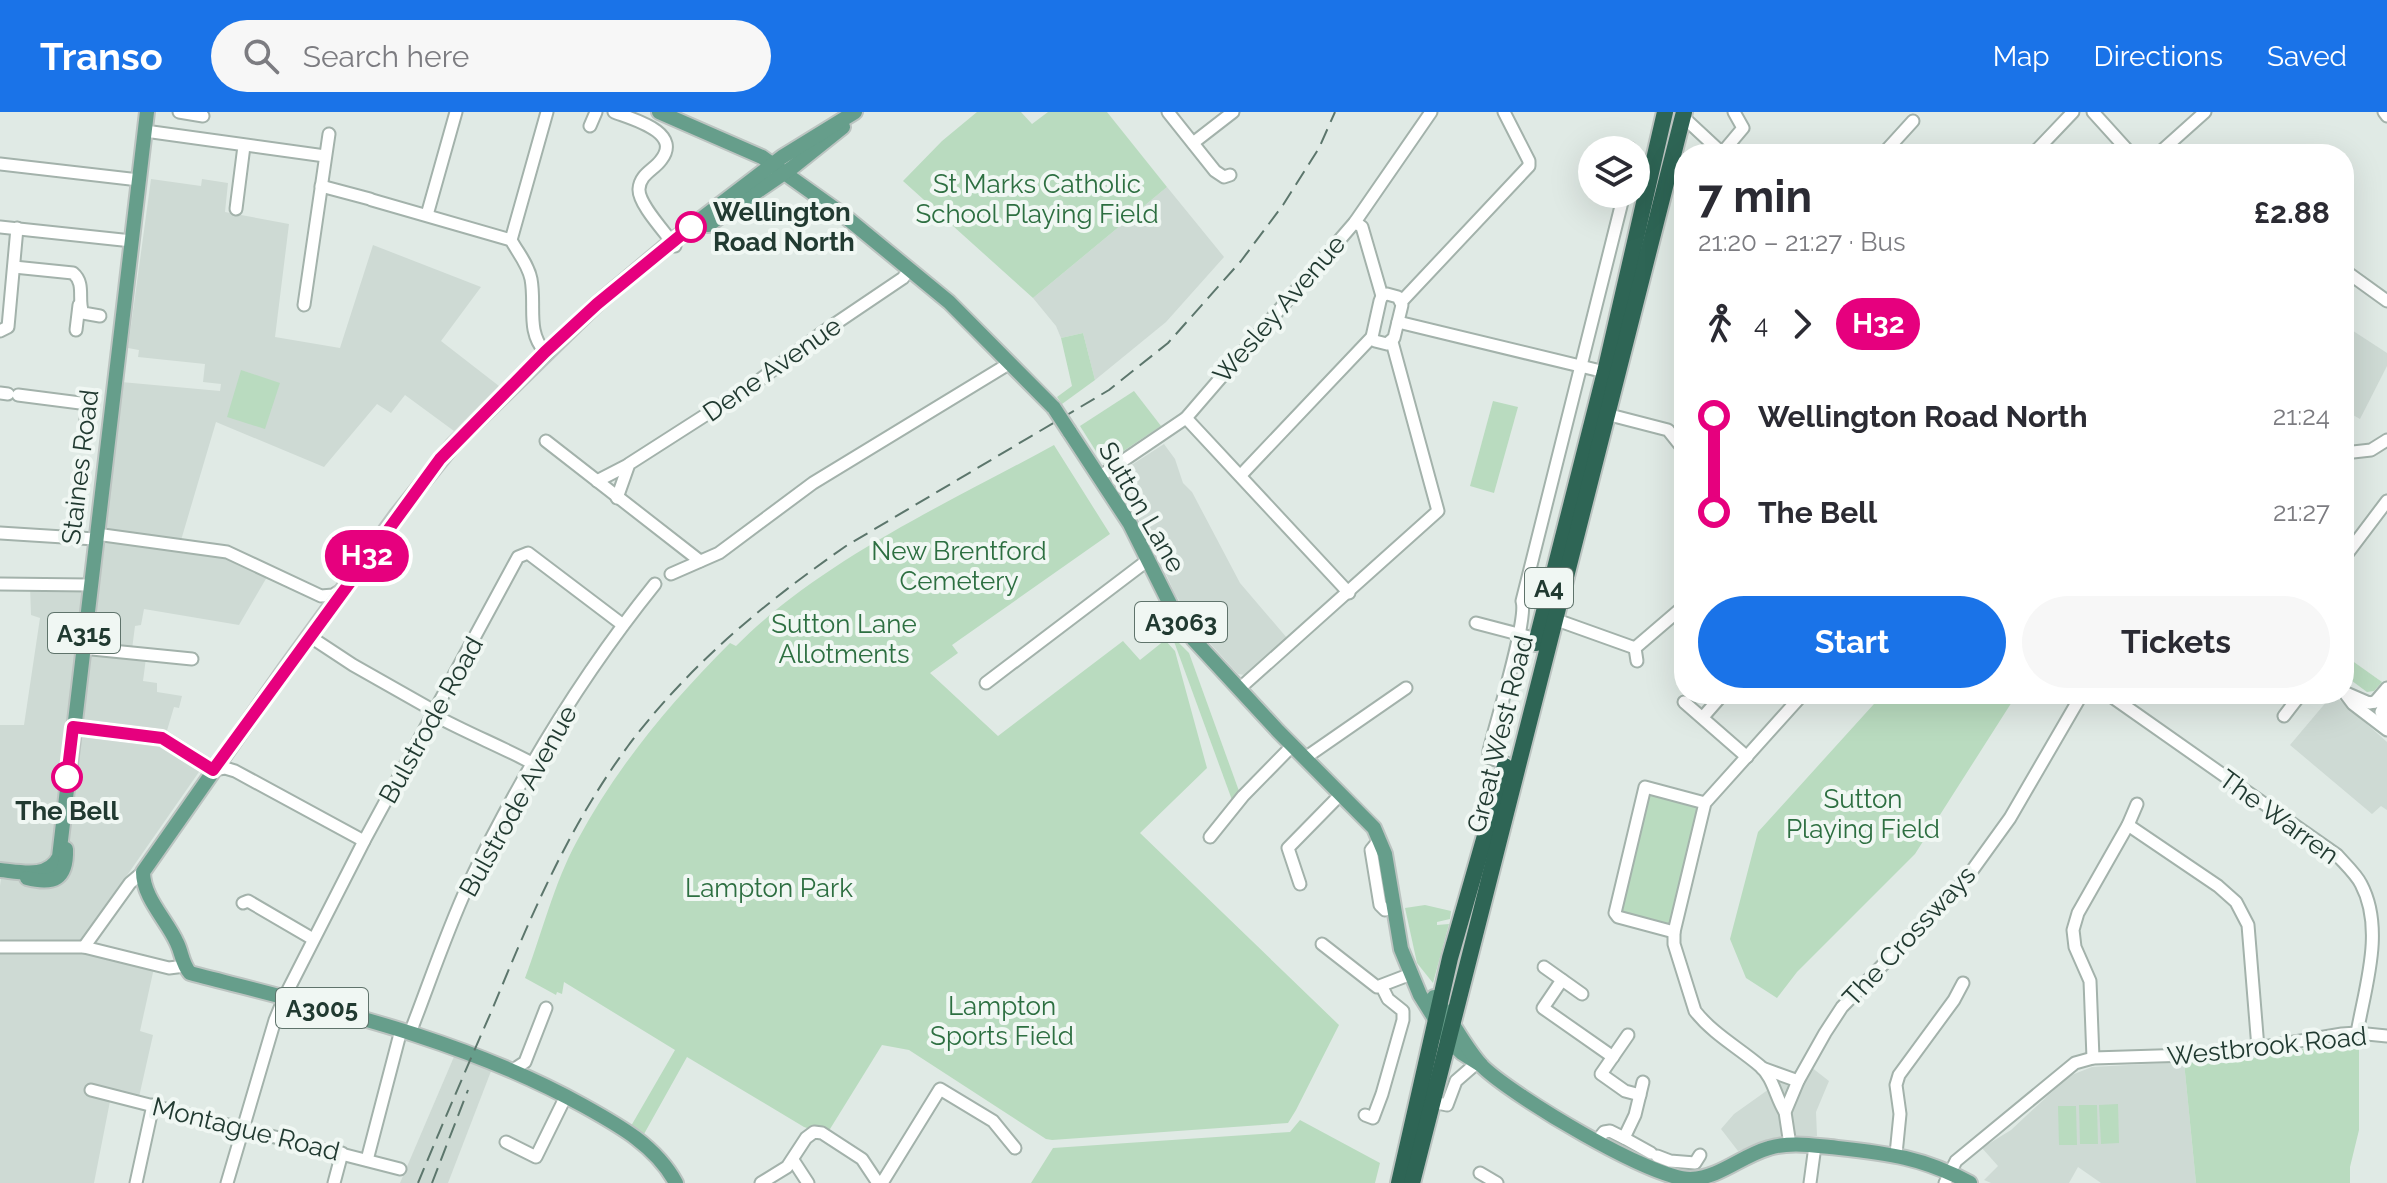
<!DOCTYPE html>
<meta charset="utf-8">
<style>
body{margin:0;font-family:Raleway,sans-serif;background:#f7f7f7;color:#2b2b33;height:100vh;display:flex;flex-direction:column;font-size:30px;white-space:nowrap}
*{box-sizing:border-box;margin:0}
p{font-size:26px;color:#7c7c81}
.icon{flex:none;width:44px;height:44px;fill:none;stroke:currentColor;stroke-width:2;stroke-linecap:round;stroke-linejoin:round}
.map{position:relative;flex:1;overflow:hidden}
.details{position:absolute;left:1674px;top:32px;width:680px;height:560px;display:flex;flex-direction:column;background:#fff;border-radius:32px;box-shadow:0 8px 32px #0002}
.details>*{flex:none}
.badge{padding:0 16px;border-radius:26px;font-size:28px;line-height:52px}
.buttons{position:absolute;left:1578px;top:24px;display:grid;gap:16px}
.buttons a{display:grid;place-items:center;width:72px;height:72px;border-radius:50%;background:#fff;box-shadow:0 8px 32px #0002;font-size:40px}
.map>.badge{position:absolute;translate:-50% -50%;box-shadow:0 0 0 4px #fff}
.legs{display:flex;align-items:center;gap:12px;height:88px;padding:0 24px;font-size:26px}
.legs p{margin-inline-start:auto}
.headline{display:flex;align-items:center;justify-content:space-between;height:136px;padding:0 24px}
h1{font-size:44px;font-weight:700;line-height:60px}
.action{display:flex;gap:16px;margin-top:auto;padding:16px 24px}
.action a{flex:1;height:92px;border-radius:48px;background:#1a73e8;color:#fff;font-size:32px;font-weight:700;line-height:92px;text-align:center}
.action a+a{background:#f7f7f7;color:#2b2b33}
ul{padding:0 24px;list-style:none}
li{display:flex;align-items:center;gap:28px;height:96px;font-size:30px}
li i{display:grid;place-items:center;width:12px;height:100%;margin:0 10px;background:currentColor}
li i::after{content:'';width:20px;height:20px;margin:-10px;border:6px solid;border-radius:50%;background:#fff}
li p{margin-inline-start:auto}
li:first-child i{background:linear-gradient(#0000 50%,currentColor 0)}
li:last-child i{background:linear-gradient(currentColor 50%,#0000 0)}
header{display:flex;align-items:center;gap:48px;box-sizing:border-box;height:112px;padding:0 40px;background:#1a73e8;color:#fff}
header strong{font-size:38px}
nav{display:flex;gap:44px;margin-inline-start:auto;font-size:28px}
.search{width:560px;height:72px;background:#f7f7f7;display:flex;align-items:center;gap:20px;box-sizing:border-box;padding:0 28px;border-radius:44px;color:#7c7c81;font-size:30px}
.map>svg:first-child{display:block}
.built{fill:#cedad4}
.green{fill:#b9dbbf}
.lines{fill:none;stroke-linecap:round;stroke-linejoin:round}
.minor-casing{stroke:#a3b2ab;stroke-width:15}
.major-casing{stroke:#bcc4c1;stroke-width:18}
.highway-casing{stroke:#bcc4c1;stroke-width:20}
.minor{stroke:#fff;stroke-width:11}
.major{stroke:#669e8b;stroke-width:14}
.highway{stroke:#2e6555;stroke-width:16}
.rail{stroke:#5c766c;stroke-width:2;stroke-dasharray:16 8;stroke-linecap:butt}
.major-bridge-casing{stroke:#bcc4c1;stroke-width:18;stroke-linecap:butt}
.major-bridge{stroke:#669e8b;stroke-width:14}
.line-1-casing{stroke:#fff;stroke-width:18}
.line-1{stroke:#e6007e;stroke-width:12}
.stop-1-dot{fill:#fff;stroke:#e6007e;stroke-width:4}
.labels{text-anchor:middle;dominant-baseline:central;stroke-width:8;stroke-linejoin:round;paint-order:stroke}
.shield{fill:#f0f7f3;stroke:#5f736b;stroke-width:2}
.shield-label{font-size:24px;font-weight:bold;fill:#213a31}
.park-label{font-size:26px;fill:#2d6f41;stroke:#f0f7f3}
.stop-label{font-size:26px;font-weight:bold;fill:#213a31;stroke:#f0f7f3;text-anchor:start}
.street-label{font-size:26px;fill:#213a31;stroke:#f0f7f3}
</style>
<header>
<strong>Transo</strong>
<div class="search"><svg class="icon" aria-label="search" viewBox="0 0 24 24"><circle cx="10" cy="10" r="6"/><path d="M15 15l6 6"/></svg>Search here</div>
<nav><a>Map</a><a>Directions</a><a>Saved</a></nav>
</header>
<div class="map">
<svg width="2387" height="1071" viewBox="0 0 2387 1071">
<rect width="100%" height="100%" fill="#e0eae5"/>
<!-- built -->
<g class="built">
<polygon points="151,67 201,74 202,67 228,71 225,100 289,112 275,225 340,236 373,133 481,175 441,229 499,274 454,319 405,283 391,301 377,292 324,355 216,310 179,435 231,444 267,465 239,513 144,497 141,513 135,514 131,545 146,546 143,569 157,571 157,580 182,584 179,596 174,595 163,632 201,657 80,831 154,856 140,919 153,923 139,985 112,979 94,1071 0,1071 0,774 3,751 0,750 0,613 24,613 40,506 31,503 30,474 96,473 121,270 220,279 221,272 203,270 205,252 138,245 139,238 128,236"/>
<polygon points="1167,75 1224,145 1166,210 1095,268 1083,221 1061,226 1056,214 1033,186"/>
<polygon points="2344,213 2387,241 2387,254 2360,307 2344,298"/>
<polygon points="1164,332 1175,347 1183,371 1192,380 1240,471 1287,526 1245,563 1238,562 1198,518 1175,482 1147,420 1115,371 1119,361"/>
<polygon points="2333,582 2387,630 2387,698 2381,694 2372,702 2290,633"/>
<polygon points="456,940 493,954 448,1071 400,1071"/>
<polygon points="1802,948 1829,969 1816,1000 1817,1024 1778,1025 1738,1039 1721,1017 1734,1002 1796,958"/>
<polygon points="2184,950 2196,1071 2101,1071 2078,1055 2069,1071 1991,1071 1984,1068 1998,1054 1982,1036 2011,1018 2069,964 2092,955"/>
</g>
<!-- green -->
<g class="green">
<polygon points="977,0 1021,0 1032,12 1048,0 1107,0 1167,75 1033,186 903,69 942,29"/>
<polygon points="1083,221 1095,268 1062,292 1057,285 1072,274 1061,226"/>
<polygon points="241,258 280,271 265,317 227,305"/>
<polygon points="1134,279 1161,314 1104,352 1080,314"/>
<polygon points="1493,289 1518,295 1494,381 1470,374"/>
<path d="M 1054,333 L 1110,422 L 952,533 L 958,541 L 930,561 L 998,624 L 1123,529 L 1140,548 L 1165,528 L 1175,539 L 1207,656 L 1140,721 L 1339,913 L 1296,998 L 1288,1011 L 1052,1028 L 1046,1027 L 909,938 L 882,933 L 830,1017 L 822,1021 L 804,1015 L 687,945 L 644,1022 L 631,1014 L 675,938 L 564,870 L 562,882 L 557,880 L 556,883 L 525,866 C 542,821 554,771 577,729 C 617,654 671,590 730,531 L 736,534 C 821,448 948,391 1054,333 Z"/>
<polygon points="1172,524 1189,541 1239,679 1232,688"/>
<polygon points="2344,543 2382,570 2374,579 2367,580 2344,563"/>
<polygon points="1883,582 2017,582 1915,742 1797,860 1777,886 1746,866 1730,827 1758,720"/>
<polygon points="1653,681 1696,691 1700,696 1670,814 1621,801 1619,797 1647,685"/>
<polygon points="1425,793 1451,799 1450,807 1437,810 1437,813 1449,812 1433,871 1417,851 1405,796"/>
<polygon points="2347,929 2359,930 2359,1018 2350,1055 2350,1071 2196,1071 2184,950 2223,951"/>
<polygon points="2118,992 2119,1031 2101,1032 2099,993"/>
<polygon points="2079,993 2097,993 2098,1032 2080,1032"/>
<polygon points="2058,994 2076,994 2077,1033 2059,1033"/>
<polygon points="1300,1008 1380,1051 1375,1071 1031,1071 1053,1036 1290,1020"/>
</g>
<g class="lines">
<defs>
<g id="minor">
<polyline points="179,0 203,4"/>
<path d="M 614,0 C 632,7 683,20 661,48 C 654,58 640,62 639,77 C 638,92 666,121 675,134"/>
<polyline points="1168,0 1215,59 1224,65 1230,63"/>
<polyline points="2093,0 2131,42"/>
<polyline points="2384,0 2387,4"/>
<polyline points="1681,3 1723,42"/>
<polyline points="590,14 596,0"/>
<polyline points="145,19 325,44"/>
<polyline points="1193,31 1233,0"/>
<polyline points="1630,36 1631,38"/>
<polyline points="1722,41 1743,16 1734,0"/>
<polyline points="1883,42 1913,9"/>
<polyline points="2033,42 2073,0"/>
<polyline points="2158,42 2205,0"/>
<polyline points="0,52 139,68"/>
<polyline points="321,74 370,87"/>
<path d="M 372,88 L 511,128 C 518,141 528,152 531,167 C 536,194 526,219 545,240"/>
<polyline points="236,97 244,34"/>
<polyline points="427,103 456,0"/>
<polyline points="1355,110 1362,115 1382,184"/>
<polyline points="0,115 132,129"/>
<polyline points="511,128 547,0"/>
<path d="M 14,155 L 73,161 C 86,172 77,188 83,201 L 100,204"/>
<polyline points="2344,158 2387,189"/>
<polygon points="1387,182 1398,185 1402,193 1394,226 1387,232 1375,229 1372,225 1380,189 1382,184"/>
<polyline points="1402,189 1529,54 1529,49 1504,0"/>
<polyline points="304,193 329,22"/>
<polyline points="1398,210 1605,260"/>
<polyline points="76,218 79,193"/>
<polyline points="0,219 8,215 17,116"/>
<polyline points="0,281 8,282"/>
<polyline points="18,283 88,292 85,316"/>
<polyline points="1606,302 1668,318 1684,338"/>
<polyline points="1186,306 1349,481"/>
<polyline points="546,329 700,449"/>
<polyline points="2344,341 2371,338 2387,328"/>
<polyline points="1241,363 1372,225"/>
<polyline points="1099,365 1186,306 1355,110 1431,0"/>
<polyline points="597,369 628,353"/>
<polyline points="617,386 629,352 757,270 823,220 903,166 910,157"/>
<polyline points="0,421 95,427"/>
<polyline points="96,422 227,440 321,484 333,483 343,477"/>
<polyline points="2344,446 2387,389"/>
<polyline points="671,462 719,441 813,371 1010,251"/>
<polyline points="0,472 89,473"/>
<polyline points="1554,507 1635,536"/>
<polyline points="1476,511 1537,527"/>
<polyline points="309,524 353,553 436,600"/>
<polyline points="82,536 192,547"/>
<polyline points="1637,549 1635,536 1684,494"/>
<polyline points="986,571 1148,448"/>
<polyline points="1239,577 1438,399 1392,230"/>
<polyline points="2344,580 2353,592 2387,618"/>
<polyline points="2346,581 2369,591 2375,590"/>
<path d="M 2108,582 L 2337,743 C 2345,752 2356,762 2361,772 C 2385,817 2365,875 2357,921"/>
<polyline points="2387,588 2381,600 2387,610"/>
<polyline points="1684,590 1747,645"/>
<polyline points="2375,590 2387,576"/>
<path d="M 434,603 C 467,621 500,634 532,651"/>
<polyline points="2284,604 2301,582"/>
<polyline points="1703,605 1723,582"/>
<polyline points="1305,646 1406,576"/>
<path d="M 1506,651 L 1489,646 L 1489,639 C 1495,613 1528,508 1522,489 L 1624,82"/>
<polyline points="213,658 225,656 235,659 364,729"/>
<polyline points="1705,691 1645,675 1615,801 1618,805 1674,820 1705,691 1803,582"/>
<polyline points="2128,713 2218,774 2236,790 2248,813 2258,936"/>
<polyline points="1210,725 1243,684 1292,634"/>
<polyline points="1380,727 1371,738 1380,793 1385,798 1394,795"/>
<polyline points="1300,772 1288,736 1341,682"/>
<polyline points="243,791 248,789 313,827"/>
<path d="M 1674,820 L 1674,832 L 1695,899 C 1713,922 1739,936 1760,954 C 1773,965 1776,986 1785,1000"/>
<polyline points="1322,832 1377,875 1411,862"/>
<polyline points="0,835 84,835 169,856 185,854"/>
<polyline points="84,835 130,771 143,760"/>
<polyline points="1544,855 1582,882"/>
<polyline points="1562,868 1543,896 1613,945"/>
<path d="M 410,921 C 429,872 446,821 468,773 C 519,667 581,564 655,472"/>
<polyline points="1628,923 1601,962 1625,979 1640,983"/>
<polyline points="2093,946 2090,869 2075,835 2073,818 2078,801 2128,713 2137,692"/>
<polyline points="1762,956 1798,969"/>
<polyline points="513,958 525,950 546,896"/>
<polyline points="91,978 400,1057"/>
<polyline points="1432,990 1447,993 1456,969 1479,949"/>
<polyline points="1365,1003 1373,1006 1382,982 1403,908 1403,899 1388,887 1382,875"/>
<polyline points="1624,1026 1651,1041"/>
<polyline points="1597,1029 1604,1020 1610,1019 1624,1026 1635,1003 1643,970"/>
<polyline points="506,1030 536,1045 566,984"/>
<polyline points="1790,1033 1785,1000 1798,969 1825,921 1842,895 1966,767 2010,706 2082,582"/>
<polyline points="1896,1042 1900,1002 1896,973 1899,963 1954,888 1963,871"/>
<polyline points="1657,1044 1670,1049 1695,1051 1700,1043"/>
<polyline points="367,1048 401,918"/>
<polyline points="793,1048 808,1071"/>
<polyline points="1480,1061 1497,1071"/>
<polyline points="136,1071 153,993"/>
<polyline points="227,1071 275,908 284,886 364,729 518,445 528,441 623,513"/>
<polyline points="334,1071 342,1041"/>
<polyline points="761,1071 787,1055 806,1026 814,1020 822,1021 862,1047 878,1071"/>
<polyline points="882,1071 940,977 993,1009 1015,1036"/>
<polyline points="1810,1071 1815,1034"/>
<polyline points="1945,1071 1956,1049 2075,951 2093,946 2221,942 2342,922 2357,921 2387,924"/>
</g>
<g id="major">
<polyline points="659,0 762,45 842,102 949,190 1054,296"/>
<polyline points="708,113 793,55 843,15"/>
<polyline points="1069,319 1130,412 1175,502 1194,528 1278,619 1374,716 1385,742 1401,837 1420,883 1448,928 1462,941 1481,953"/>
<polyline points="73,615 162,626 213,658"/>
<path d="M 0,758 C 21,760 48,767 59,745 L 147,0"/>
<path d="M 27,766 C 54,773 67,767 66,737"/>
<path d="M 1434,885 C 1452,907 1464,935 1483,955 C 1513,984 1652,1068 1691,1067 C 1721,1065 1741,1044 1769,1036 C 1788,1030 1810,1033 1830,1035 C 1884,1041 1921,1044 1970,1071"/>
<path d="M 676,1071 C 656,1034 620,1014 584,994 C 462,926 324,896 190,861 C 182,852 182,841 177,831 C 167,808 143,786 143,760 L 285,557 L 396,404 L 453,333 L 597,192 L 672,129 L 782,45 L 855,0"/>
</g>
<g id="highway">
<polyline points="1536,531 1605,260 1665,0"/>
<polyline points="1399,1071 1450,846 1505,654"/>
<polyline points="1412,1071 1684,0"/>
</g>
</defs>
<!-- minor casing -->
<use href="#minor" class="minor-casing"/>
<!-- major casing -->
<use href="#major" class="major-casing"/>
<!-- highway casing -->
<use href="#highway" class="highway-casing"/>
<!-- minor -->
<use href="#minor" class="minor"/>
<!-- major -->
<use href="#major" class="major"/>
<!-- highway -->
<use href="#highway" class="highway"/>
<!-- rail -->
<g class="rail">
<path d="M 418,1071 C 442,1013 467,955 492,898 C 530,806 568,715 628,634 C 688,554 764,491 846,434 L 1109,278 L 1168,231 L 1241,149 L 1283,93 L 1319,36 L 1335,0"/>
<polyline points="432,1071 468,978"/>
</g>
<defs>
<polyline id="major-bridge" points="1054,296 1069,319"/>
</defs>
<!-- major-bridge casing -->
<use href="#major-bridge" class="major-bridge-casing"/>
<!-- major-bridge -->
<use href="#major-bridge" class="major-bridge"/>
</g>
<g class="lines">
<defs>
<polyline id="line-1" points="67,665 73,615 162,626 213,658 440,347 545,240 597,192 691,115"/>
</defs>
<!-- line-1 casing -->
<use href="#line-1" class="line-1-casing"/>
<!-- line-1 -->
<use href="#line-1" class="line-1"/>
</g>
<!-- markers -->
<g class="stop-1-dot">
<circle cx="691" cy="115" r="14"/>
<circle cx="67" cy="665" r="14"/>
</g>
<g class="labels">
<!-- shield labels -->
<g class="shield">
<rect x="1525" y="456" width="48" height="40" rx="6"/>
<rect x="1135" y="490" width="92" height="40" rx="6"/>
<rect x="48" y="501" width="72" height="40" rx="6"/>
<rect x="276" y="876" width="92" height="40" rx="6"/>
</g>
<g class="shield-label">
<text x="1549" y="476">A4</text>
<text x="1181" y="510">A3063</text>
<text x="84" y="521">A315</text>
<text x="322" y="896">A3005</text>
</g>
<!-- park labels -->
<g class="park-label">
<text x="1037" y="72">St Marks Catholic<tspan x="1037" dy="30">School Playing Field</tspan></text>
<text x="959" y="439">New Brentford<tspan x="959" dy="30">Cemetery</tspan></text>
<text x="844" y="512">Sutton Lane<tspan x="844" dy="30">Allotments</tspan></text>
<text x="1863" y="687">Sutton<tspan x="1863" dy="30">Playing Field</tspan></text>
<text x="769" y="776">Lampton Park</text>
<text x="1002" y="894">Lampton<tspan x="1002" dy="30">Sports Field</tspan></text>
</g>
<!-- stop labels -->
<g class="stop-label">
<text x="713" y="100">Wellington<tspan x="713" dy="30">Road North</tspan></text>
<text x="67" y="699" text-anchor="middle">The Bell</text>
</g>
<!-- street labels -->
<g class="street-label">
<text transform="translate(1279 197) rotate(-49)">Wesley Avenue</text>
<text transform="translate(772 257) rotate(-35)">Dene Avenue</text>
<text transform="translate(80 355) rotate(-83)">Staines Road</text>
<text transform="translate(1142 395) rotate(60)">Sutton Lane</text>
<text transform="translate(431 608) rotate(-61)">Bulstrode Road</text>
<text transform="translate(1500 622) rotate(-76)">Great West Road</text>
<text transform="translate(518 689) rotate(-61)">Bulstrode Avenue</text>
<text transform="translate(2279 705) rotate(36)">The Warren</text>
<text transform="translate(1909 824) rotate(-47)">The Crossways</text>
<text transform="translate(2267 934) rotate(-6)">Westbrook Road</text>
<text transform="translate(246 1017) rotate(14)">Montague Road</text>
</g>
</g>
</svg>
<div class="buttons">
<a><svg class="icon" aria-label="layers" viewBox="0 0 24 24"><path d="M12 4l9 5-9 5-9-5zM3 14l9 5 9-5"/></svg></a>
</div>
<b class="badge" style="left:367px;top:444px;background:#e6007e;color:#fff">H32</b>
<section class="details">
<div class="headline"><div><h1>7 min</h1><p>21:20 – 21:27 · Bus</p></div><b>£2.88</b></div>
<div class="legs"><svg class="icon" aria-label="walk" viewBox="0 0 24 24"><circle cx="13" cy="4" r="2"/><path d="M13 8l-2 6 4 7M11 14l-3 7M7 12l3-4h3l4 4"/></svg>4<svg class="icon" aria-label="forward" viewBox="0 0 24 24"><path d="M9 5l7 7-7 7"/></svg><b class="badge" style="background:#e6007e;color:#fff">H32</b></div>
<ul>
<li><i style="color:#e6007e"></i><b>Wellington Road North</b><p>21:24</p></li>
<li><i style="color:#e6007e"></i><b>The Bell</b><p>21:27</p></li>
</ul>
<div class="action"><a>Start</a><a>Tickets</a></div>
</section>
</div>
